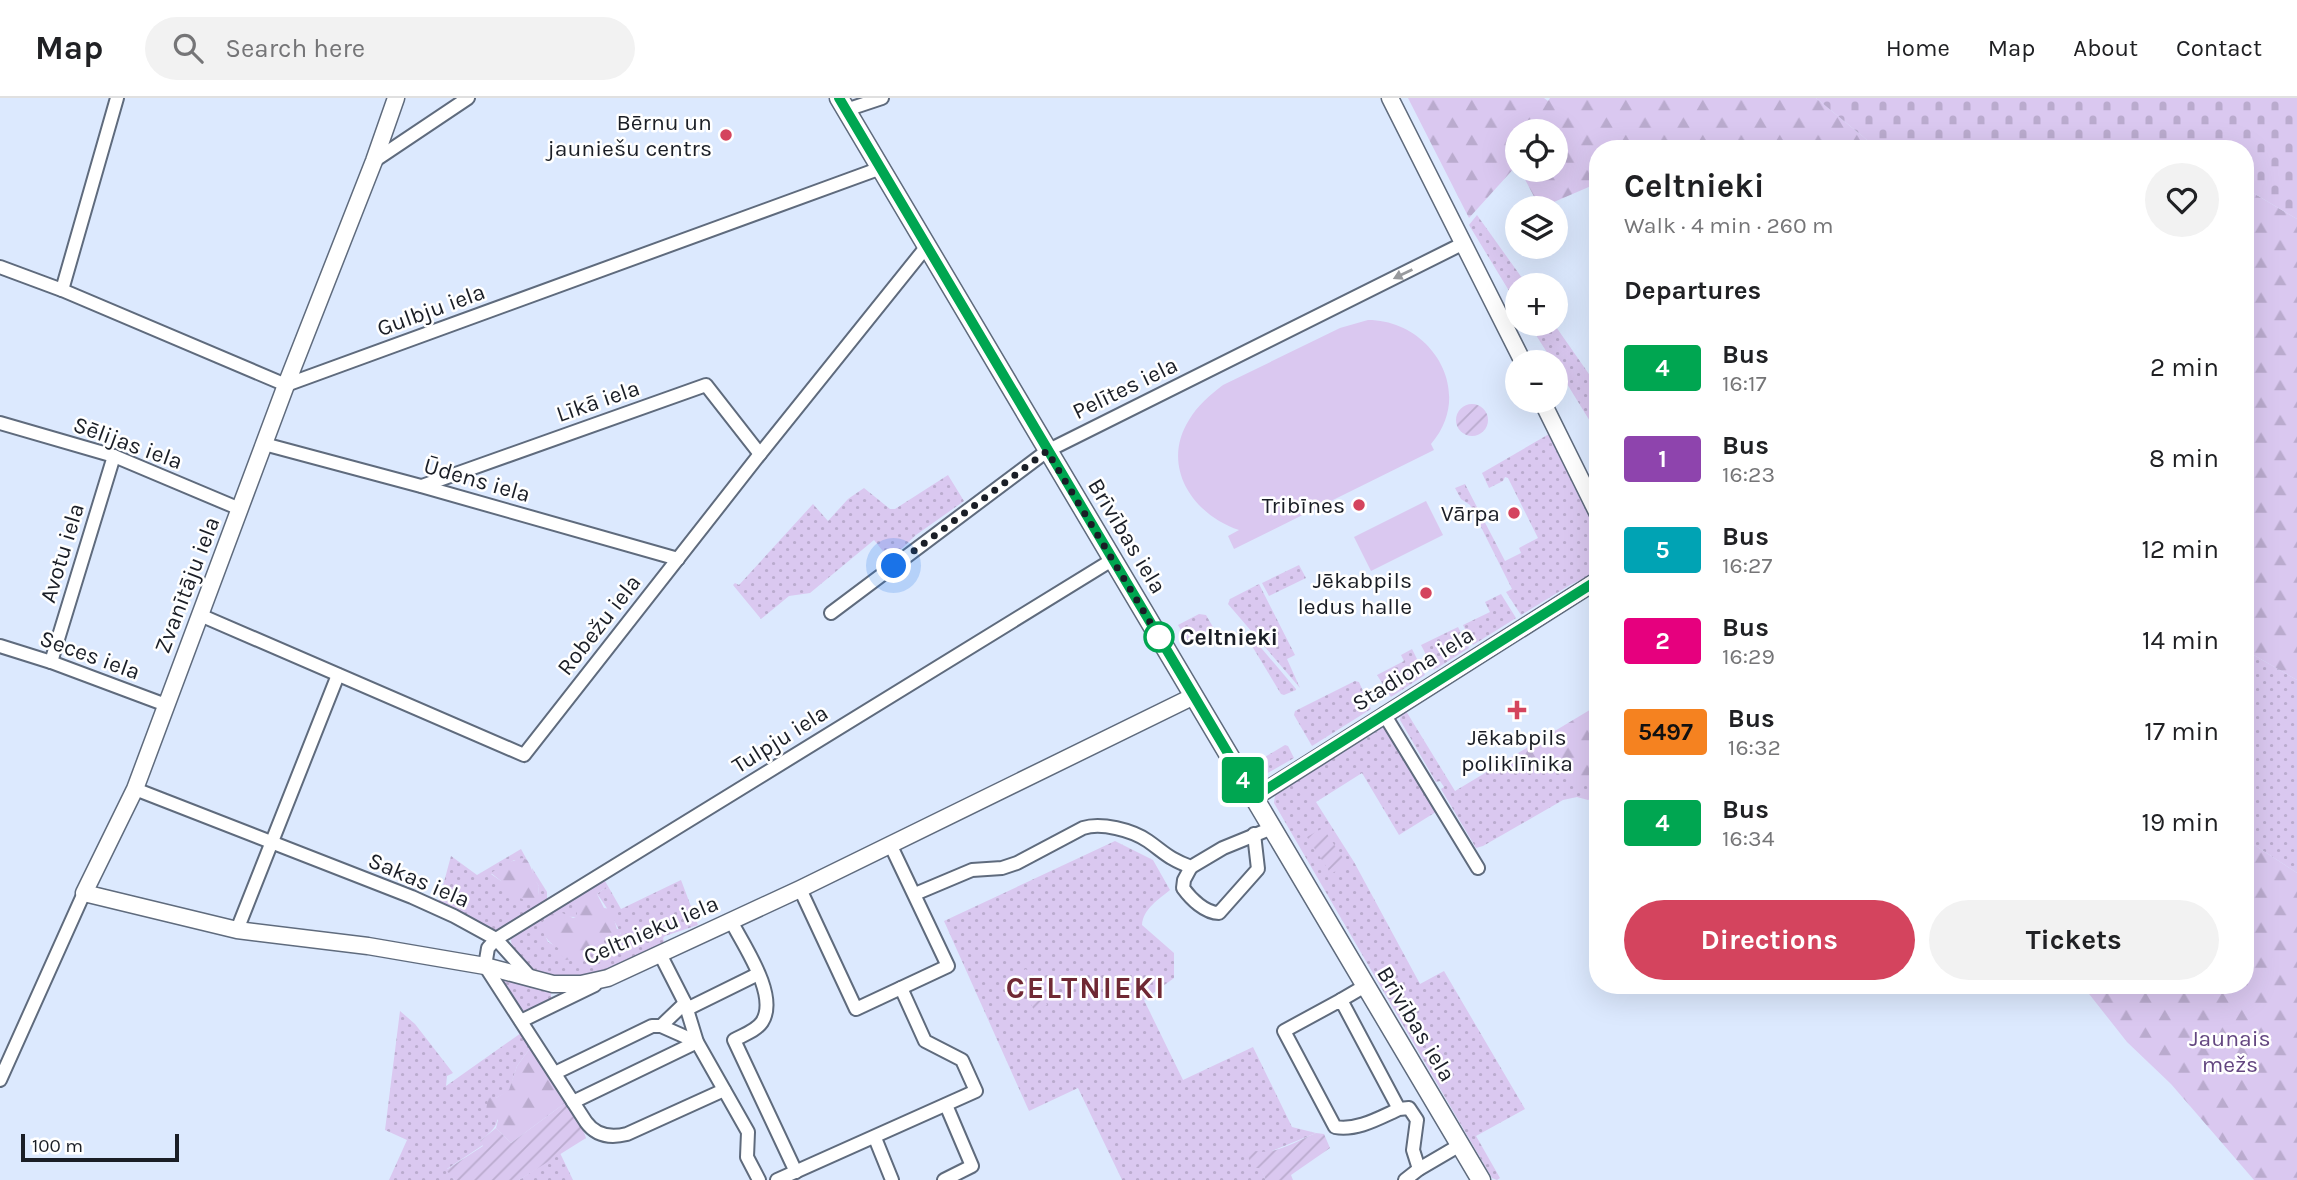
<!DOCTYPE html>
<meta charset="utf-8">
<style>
body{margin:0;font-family:Karla,sans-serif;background:#f2f2f2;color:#202124;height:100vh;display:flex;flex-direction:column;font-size:26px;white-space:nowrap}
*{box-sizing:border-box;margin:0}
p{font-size:23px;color:#757577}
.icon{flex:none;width:38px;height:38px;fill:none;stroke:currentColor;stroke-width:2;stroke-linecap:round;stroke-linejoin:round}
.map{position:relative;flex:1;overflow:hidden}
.panel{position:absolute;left:1589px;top:42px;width:665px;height:854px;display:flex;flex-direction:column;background:#fff;border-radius:28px;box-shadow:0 7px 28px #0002}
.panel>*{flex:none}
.badge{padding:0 14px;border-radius:5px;font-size:24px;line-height:46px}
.tools{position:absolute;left:1505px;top:21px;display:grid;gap:14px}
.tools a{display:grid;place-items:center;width:63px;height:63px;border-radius:50%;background:#fff;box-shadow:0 7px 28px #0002;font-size:35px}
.scale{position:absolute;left:21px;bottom:18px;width:158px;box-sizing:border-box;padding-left:7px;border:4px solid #1a1e26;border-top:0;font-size:19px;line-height:24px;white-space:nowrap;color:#1a1e26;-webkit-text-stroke:5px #fff;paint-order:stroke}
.you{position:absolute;width:35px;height:35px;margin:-18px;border:5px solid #fff;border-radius:50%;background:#1a73e8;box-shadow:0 0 0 10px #1a73e833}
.map>.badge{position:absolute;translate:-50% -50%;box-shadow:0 0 0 4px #fff}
h2{padding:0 35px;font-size:26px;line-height:63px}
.round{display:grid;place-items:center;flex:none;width:74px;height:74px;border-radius:37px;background:#f2f2f2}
.overview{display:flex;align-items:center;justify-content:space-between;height:119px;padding:0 35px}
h1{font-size:33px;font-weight:700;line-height:52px}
.cta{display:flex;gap:14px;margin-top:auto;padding:14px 35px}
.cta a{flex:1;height:80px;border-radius:42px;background:#d4445e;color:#fff;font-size:28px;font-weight:700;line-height:80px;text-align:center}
.cta a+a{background:#f2f2f2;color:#202124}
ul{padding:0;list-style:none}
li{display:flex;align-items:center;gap:21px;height:91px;padding:0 35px}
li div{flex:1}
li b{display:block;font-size:26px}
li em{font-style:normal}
li .badge{min-width:77px;font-weight:700;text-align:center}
header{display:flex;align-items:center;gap:42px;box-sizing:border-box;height:98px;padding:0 35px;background:#fff;border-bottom:2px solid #e0e0e0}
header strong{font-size:33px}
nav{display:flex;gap:38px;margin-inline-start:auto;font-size:24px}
.search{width:490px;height:63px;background:#f2f2f2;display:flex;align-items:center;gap:18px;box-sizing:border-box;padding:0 24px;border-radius:38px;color:#757577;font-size:26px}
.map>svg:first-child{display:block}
.grass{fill:url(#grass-dots)}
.forest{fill:url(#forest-firs)}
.cemetery{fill:url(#cemetery-stones)}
.garden{fill:url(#garden-furrows)}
.pitch{fill:#dac8f0}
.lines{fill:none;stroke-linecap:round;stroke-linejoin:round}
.minor-casing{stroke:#5f6b7d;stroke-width:16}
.tertiary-casing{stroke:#5f6b7d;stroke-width:19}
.secondary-casing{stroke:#5f6b7d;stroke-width:21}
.minor{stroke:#fff;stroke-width:12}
.tertiary{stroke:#fff;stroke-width:16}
.secondary{stroke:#fff;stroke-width:18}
.oneway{fill:#989a9d}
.line-casing{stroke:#fff;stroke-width:16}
.line{stroke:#00a651;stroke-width:10}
.walk{stroke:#1a1e26;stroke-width:7;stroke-dasharray:0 12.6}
.poi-dot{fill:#d4445e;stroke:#fff;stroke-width:2.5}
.stop-dot{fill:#fff;stroke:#00a651;stroke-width:3.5}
.labels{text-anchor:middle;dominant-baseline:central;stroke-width:5;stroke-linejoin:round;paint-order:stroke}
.poi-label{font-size:23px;fill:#1a1e26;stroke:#fff;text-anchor:end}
.street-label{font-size:23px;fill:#1a1e26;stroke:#fff}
.stop-label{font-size:23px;font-weight:bold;fill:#1a1e26;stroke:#fff;text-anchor:start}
.park-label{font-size:23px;fill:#634680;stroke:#fff}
.district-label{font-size:30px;font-weight:bold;letter-spacing:2px;fill:#702934;stroke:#fff}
</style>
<header>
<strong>Map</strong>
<div class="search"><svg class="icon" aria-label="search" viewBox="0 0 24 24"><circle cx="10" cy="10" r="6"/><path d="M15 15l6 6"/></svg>Search here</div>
<nav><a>Home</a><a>Map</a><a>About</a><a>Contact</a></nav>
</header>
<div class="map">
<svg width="2297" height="1082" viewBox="0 0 2297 1082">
<defs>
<pattern id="grass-dots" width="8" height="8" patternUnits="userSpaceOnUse" patternTransform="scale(1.75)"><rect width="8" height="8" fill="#dac8f0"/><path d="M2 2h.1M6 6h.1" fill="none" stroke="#baabce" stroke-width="1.8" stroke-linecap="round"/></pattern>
<pattern id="forest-firs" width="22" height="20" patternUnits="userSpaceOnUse" patternTransform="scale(1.75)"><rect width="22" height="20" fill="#dac8f0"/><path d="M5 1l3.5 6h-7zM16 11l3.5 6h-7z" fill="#baabce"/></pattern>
<pattern id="cemetery-stones" width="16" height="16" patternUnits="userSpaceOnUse" patternTransform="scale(1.75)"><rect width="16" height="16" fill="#dac8f0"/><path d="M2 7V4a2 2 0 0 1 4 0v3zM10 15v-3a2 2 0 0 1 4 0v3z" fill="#baabce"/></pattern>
<pattern id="garden-furrows" width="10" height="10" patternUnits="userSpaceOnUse" patternTransform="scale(1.75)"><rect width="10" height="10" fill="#dac8f0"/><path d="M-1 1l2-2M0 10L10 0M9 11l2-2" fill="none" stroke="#baabce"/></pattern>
</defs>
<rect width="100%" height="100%" fill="#dce9fe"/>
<!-- grass -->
<g class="grass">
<polygon points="1477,117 1527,187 1517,187 1517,206 1469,127"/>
<polygon points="1529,226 1554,226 1598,289 1598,320 1590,323 1588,320 1556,268 1556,264 1553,264"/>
<polygon points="1549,336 1554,339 1598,429 1598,473 1570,487 1521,517 1506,494 1512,491 1470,407 1461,401 1455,390 1465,386 1505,463 1521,455 1519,450 1538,440 1508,380 1505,379 1503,383 1489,390 1482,375"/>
<polygon points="948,377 964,403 916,437 890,462 874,442 810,495 789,498 761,521 733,487 735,485 739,487 813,406 828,423 848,401 864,390 890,411 895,411"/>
<polygon points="1299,467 1306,480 1269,498 1262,485"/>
<polygon points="1259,486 1295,557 1287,561 1300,590 1228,506 1230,501"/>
<polygon points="1501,496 1516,520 1473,547 1463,527 1490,514 1485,504"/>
<polygon points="1199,516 1206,517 1213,529 1188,544 1178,527"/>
<polygon points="1458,529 1469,550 1434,572 1421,547"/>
<polygon points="1257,545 1296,591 1296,592 1284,597 1281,596 1252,548"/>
<polygon points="1412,551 1425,577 1391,599 1377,577 1404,563 1401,557"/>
<polygon points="2245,552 2297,582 2297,775 2245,741"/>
<polygon points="1355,583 1359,584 1371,611 1312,648 1294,617 1295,613"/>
<polygon points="1406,613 1455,693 1500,666 1505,674 1531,668 1542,658 1554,658 1558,664 1591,680 1598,677 1598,696 1588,702 1577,699 1563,702 1483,748 1476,750 1441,691 1444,689 1440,683 1436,684 1400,622 1401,616"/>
<polygon points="1387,627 1439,712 1399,737 1362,675 1316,704 1354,764 1420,886 1444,873 1525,1011 1476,1038 1500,1080 1497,1082 1492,1080 1274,705 1275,697"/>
<polygon points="1285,647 1288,648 1294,660 1266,676 1258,663"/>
<path d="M 1115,743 L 1153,762 L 1170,792 C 1159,801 1143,811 1142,827 L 1174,855 L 1174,880 L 1144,902 L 1183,982 L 1253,949 L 1292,1029 L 1316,1035 L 1267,1055 L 1256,1055 L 1260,1069 L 1266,1082 L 1122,1082 L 1078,990 L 1029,1013 L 944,823 Z"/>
<polygon points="521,751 527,762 514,762 491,776 501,783 538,797 539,788 533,780 532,770 547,794 547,804 496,835 438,806 451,758 477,777"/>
<path d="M 681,782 L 698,827 L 665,838 L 663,840 L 664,844 C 631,862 596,885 557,879 C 542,876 534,874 523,863 C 515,854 509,847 511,834 L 574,800 L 578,815 L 576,819 L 546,818 C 540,828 544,834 548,844 L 560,850 L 568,860 L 585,855 L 587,850 L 611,835 L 621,836 C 616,826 606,807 597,796 L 602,792 L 609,790 L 621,811 Z"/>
<polygon points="499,879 551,893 551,902 521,917"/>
<path d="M 400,913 L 415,926 L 453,975 L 447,978 L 446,988 L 521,935 L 531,949 L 517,968 L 509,993 L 496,1000 C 498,1026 501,1026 480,1043 L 483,1047 L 447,1071 L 455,1082 L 389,1082 L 407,1042 L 385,1032 Z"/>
<polygon points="560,1055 573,1082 519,1082"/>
</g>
<!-- forest -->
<g class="forest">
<polygon points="1408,0 1544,0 1548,3 1550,0 1816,0 1878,51 1700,51 1687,45 1675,51 1598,51 1598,85 1540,110 1520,72 1556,72 1556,33 1517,33 1517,67 1469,120"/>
<polygon points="2245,90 2297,121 2297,582 2245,552"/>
<polygon points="1598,607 1598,677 1591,680 1587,685 1574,685 1565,666 1558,664 1554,658 1542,658 1531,668 1523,668 1517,674 1505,674 1500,666"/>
<polygon points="2245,741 2297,775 2297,1082 2254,1082 2171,986 2127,944 2082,887 2245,887"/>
<path d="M 522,760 L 527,762 C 533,771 533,780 539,788 L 538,797 L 541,799 L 541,802 L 533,807 L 504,791 L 501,783 L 491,775 L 506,765 Z"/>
<path d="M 605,783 L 609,790 L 602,792 L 597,796 L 604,810 L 611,811 L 617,831 L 620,831 L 621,840 L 614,844 L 611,841 L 610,836 C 602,842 589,847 585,855 L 589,855 L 591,858 L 587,864 L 581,862 L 581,858 L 577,861 L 563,862 L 560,851 C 541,841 534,823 556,812 L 573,820 L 576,819 L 577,815 L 574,800 Z"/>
<polygon points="531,949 552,977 565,1005 511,1045 496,1030 498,1022 486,1013 488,999 496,1000 509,992 517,968"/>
</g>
<!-- cemetery -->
<polygon class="cemetery" points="1816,0 2297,0 2297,121 2245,90 2245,51 1878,51"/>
<!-- garden -->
<g class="garden">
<circle cx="1472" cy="322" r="16"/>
<polygon points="1323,730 1347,766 1331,776 1307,739"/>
<polygon points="1026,871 1043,894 1047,907 1035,914 1015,876"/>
<path d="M 565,1005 C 571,1017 583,1028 586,1040 L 519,1082 L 455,1082 L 446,1072 L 483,1048 L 480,1043 L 496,1030 L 511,1045 Z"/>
<path d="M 1316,1035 L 1324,1036 L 1330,1050 L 1291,1077 L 1293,1082 L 1266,1082 L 1260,1070 L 1252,1070 L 1246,1052 L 1249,1050 C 1268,1062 1296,1043 1316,1035 Z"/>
</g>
<!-- pitch -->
<g class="pitch">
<path d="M 1368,222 C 1431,222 1476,294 1431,346 L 1434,352 L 1234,451 L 1228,438 L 1239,432 C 1193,417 1160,368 1189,322 C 1197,308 1210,297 1223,287 L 1340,230 Z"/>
<polygon points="1426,403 1443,437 1371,473 1354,439"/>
</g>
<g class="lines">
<defs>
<g id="minor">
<polyline points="846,12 882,0"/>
<polyline points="374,63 468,0"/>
<polyline points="0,169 62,192 286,287 881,70"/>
<polyline points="62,192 117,0"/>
<polyline points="0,325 114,358 240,411"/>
<polyline points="264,346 421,388 678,461"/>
<polyline points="422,388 706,287 760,356"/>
<polyline points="831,515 1047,353 1464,145"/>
<polyline points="200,517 524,657 760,356 927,148"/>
<polyline points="0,548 51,564 166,607"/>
<polyline points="51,564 114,358"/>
<polyline points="1384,616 1478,770"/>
<polyline points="135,691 412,799 454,818 496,841 533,882"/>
<path d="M 1191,769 L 1184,782 L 1183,790 C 1191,801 1205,815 1219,815 L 1258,771 L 1254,736"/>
<polyline points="800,791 856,911 948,868 890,746"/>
<path d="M 915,796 L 972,772 L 1002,770 L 1017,765 L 1083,730 C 1101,724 1132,732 1148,743 C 1165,755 1169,761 1191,769 L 1223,750 L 1272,730"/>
<path d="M 731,823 C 744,848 779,898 762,924 C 756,933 743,937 734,942 L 796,1074"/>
<polyline points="237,832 338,577"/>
<polyline points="660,856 685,905 697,944 748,1034 747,1059 759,1082"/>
<polyline points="1341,902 1365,888"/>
<polyline points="687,911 758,876"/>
<polyline points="521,923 595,887"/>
<polyline points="555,975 652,928 661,928 685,905"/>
<polyline points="0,982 84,795"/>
<path d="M 724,992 L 627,1036 C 611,1040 596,1038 586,1024 L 485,868 L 488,850 L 496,841 L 1112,462"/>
<polyline points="573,1004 697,944 661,928"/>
<path d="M 1399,1011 L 1341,902 L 1284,933 L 1335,1029 C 1357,1033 1379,1020 1399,1011 L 1409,1010 L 1417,1022 L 1413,1052 L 1419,1071"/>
<polyline points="875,1040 892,1082"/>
<polyline points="777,1082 976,993 962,962 925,943 901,890"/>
<polyline points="944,1082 972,1068 946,1007"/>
<polyline points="1405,1082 1419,1071 1460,1047"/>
</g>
<g id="tertiary">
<polyline points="396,0 374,63 286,287 135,691 84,795 237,832 368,848 485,868 553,886 581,886 608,880 800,791 1194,598"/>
<polyline points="1390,0 1523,264"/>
<polyline points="1542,303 1598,416"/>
<polyline points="1254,700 1598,482"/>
</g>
<polyline id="secondary" points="839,0 1481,1082"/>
</defs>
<!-- minor casing -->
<use href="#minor" class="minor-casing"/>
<!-- tertiary casing -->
<use href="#tertiary" class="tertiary-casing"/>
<!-- secondary casing -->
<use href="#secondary" class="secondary-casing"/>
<!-- minor -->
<use href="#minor" class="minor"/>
<!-- tertiary -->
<use href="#tertiary" class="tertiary"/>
<!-- secondary -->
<use href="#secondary" class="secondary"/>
</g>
<!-- one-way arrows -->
<defs><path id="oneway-solid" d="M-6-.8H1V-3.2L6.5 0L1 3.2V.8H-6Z" transform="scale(1.75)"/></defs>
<use class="oneway" href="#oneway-solid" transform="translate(1403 176) rotate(154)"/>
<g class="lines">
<defs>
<polyline id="line" points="839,0 1254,699 1598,482"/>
</defs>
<!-- line casing -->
<use href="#line" class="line-casing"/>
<!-- line -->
<use href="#line" class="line"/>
<!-- walk -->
<polyline class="walk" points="894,468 1047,353 1159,539"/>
</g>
<!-- markers -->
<g class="poi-dot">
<circle cx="726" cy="37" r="7"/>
<circle cx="1359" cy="407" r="7"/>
<circle cx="1514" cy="415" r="7"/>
<circle cx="1426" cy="495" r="7"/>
<path d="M1513.5 601.5h7v7h7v7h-7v7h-7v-7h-7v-7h7z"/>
</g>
<circle class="stop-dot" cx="1159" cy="539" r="14"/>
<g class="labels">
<!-- poi labels -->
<g class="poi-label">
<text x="712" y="24">Bērnu un<tspan x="712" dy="26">jauniešu centrs</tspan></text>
<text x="1345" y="407">Tribīnes</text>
<text x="1500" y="415">Vārpa</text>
<text x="1412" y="482">Jēkabpils<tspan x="1412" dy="26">ledus halle</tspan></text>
<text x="1517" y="639" text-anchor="middle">Jēkabpils<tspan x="1517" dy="26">poliklīnika</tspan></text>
</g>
<!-- street labels -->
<g class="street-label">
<text transform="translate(431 212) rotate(-20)">Gulbju iela</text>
<text transform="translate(1125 290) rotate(-26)">Pelītes iela</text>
<text transform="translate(598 303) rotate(-19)">Līkā iela</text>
<text transform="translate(128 345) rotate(20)">Sēlijas iela</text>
<text transform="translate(477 382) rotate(16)">Ūdens iela</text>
<text transform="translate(1127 438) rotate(59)">Brīvības iela</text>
<text transform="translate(62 455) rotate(-73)">Avotu iela</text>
<text transform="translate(187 487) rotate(-69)">Zvanītāju iela</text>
<text transform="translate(599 527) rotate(-52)">Robežu iela</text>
<text transform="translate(90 557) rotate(20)">Seces iela</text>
<text transform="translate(1413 571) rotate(-32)">Stadiona iela</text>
<text transform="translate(780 641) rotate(-32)">Tulpju iela</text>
<text transform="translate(419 782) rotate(23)">Sakas iela</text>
<text transform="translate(651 832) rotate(-23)">Celtnieku iela</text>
<text transform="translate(1416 926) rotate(59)">Brīvības iela</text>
</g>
<!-- stop labels -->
<g class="stop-label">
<text x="1180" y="539">Celtnieki</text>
</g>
<!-- park labels -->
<g class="park-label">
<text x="2230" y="940">Jaunais<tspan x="2230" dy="26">mežs</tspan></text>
</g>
<!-- district labels -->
<g class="district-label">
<text x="1086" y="890">CELTNIEKI</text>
</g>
</g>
</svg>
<div class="tools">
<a><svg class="icon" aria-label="locate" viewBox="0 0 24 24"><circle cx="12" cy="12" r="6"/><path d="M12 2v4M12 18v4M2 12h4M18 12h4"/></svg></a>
<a><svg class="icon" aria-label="layers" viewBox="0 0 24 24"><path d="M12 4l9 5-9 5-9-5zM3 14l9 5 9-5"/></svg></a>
<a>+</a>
<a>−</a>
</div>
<div class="scale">100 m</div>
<div class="you" style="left:894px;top:468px"></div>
<b class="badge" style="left:1243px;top:682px;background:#00a651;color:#fff">4</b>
<section class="panel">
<div class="overview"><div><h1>Celtnieki</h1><p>Walk · 4 min · 260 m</p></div><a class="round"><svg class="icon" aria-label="heart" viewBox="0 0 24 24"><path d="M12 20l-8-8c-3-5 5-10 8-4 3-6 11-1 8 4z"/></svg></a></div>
<h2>Departures</h2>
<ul>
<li><span class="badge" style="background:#00a651;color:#fff">4</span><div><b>Bus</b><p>16:17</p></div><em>2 min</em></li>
<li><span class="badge" style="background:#8e44ad;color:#fff">1</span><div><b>Bus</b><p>16:23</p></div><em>8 min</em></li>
<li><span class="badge" style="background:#00a3b4;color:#fff">5</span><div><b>Bus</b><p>16:27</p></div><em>12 min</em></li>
<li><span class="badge" style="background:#e6007e;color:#fff">2</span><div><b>Bus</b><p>16:29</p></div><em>14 min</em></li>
<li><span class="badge" style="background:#f58220;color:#111">5497</span><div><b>Bus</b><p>16:32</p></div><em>17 min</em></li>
<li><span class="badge" style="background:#00a651;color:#fff">4</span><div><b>Bus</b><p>16:34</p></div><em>19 min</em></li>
</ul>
<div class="cta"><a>Directions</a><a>Tickets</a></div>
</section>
</div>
